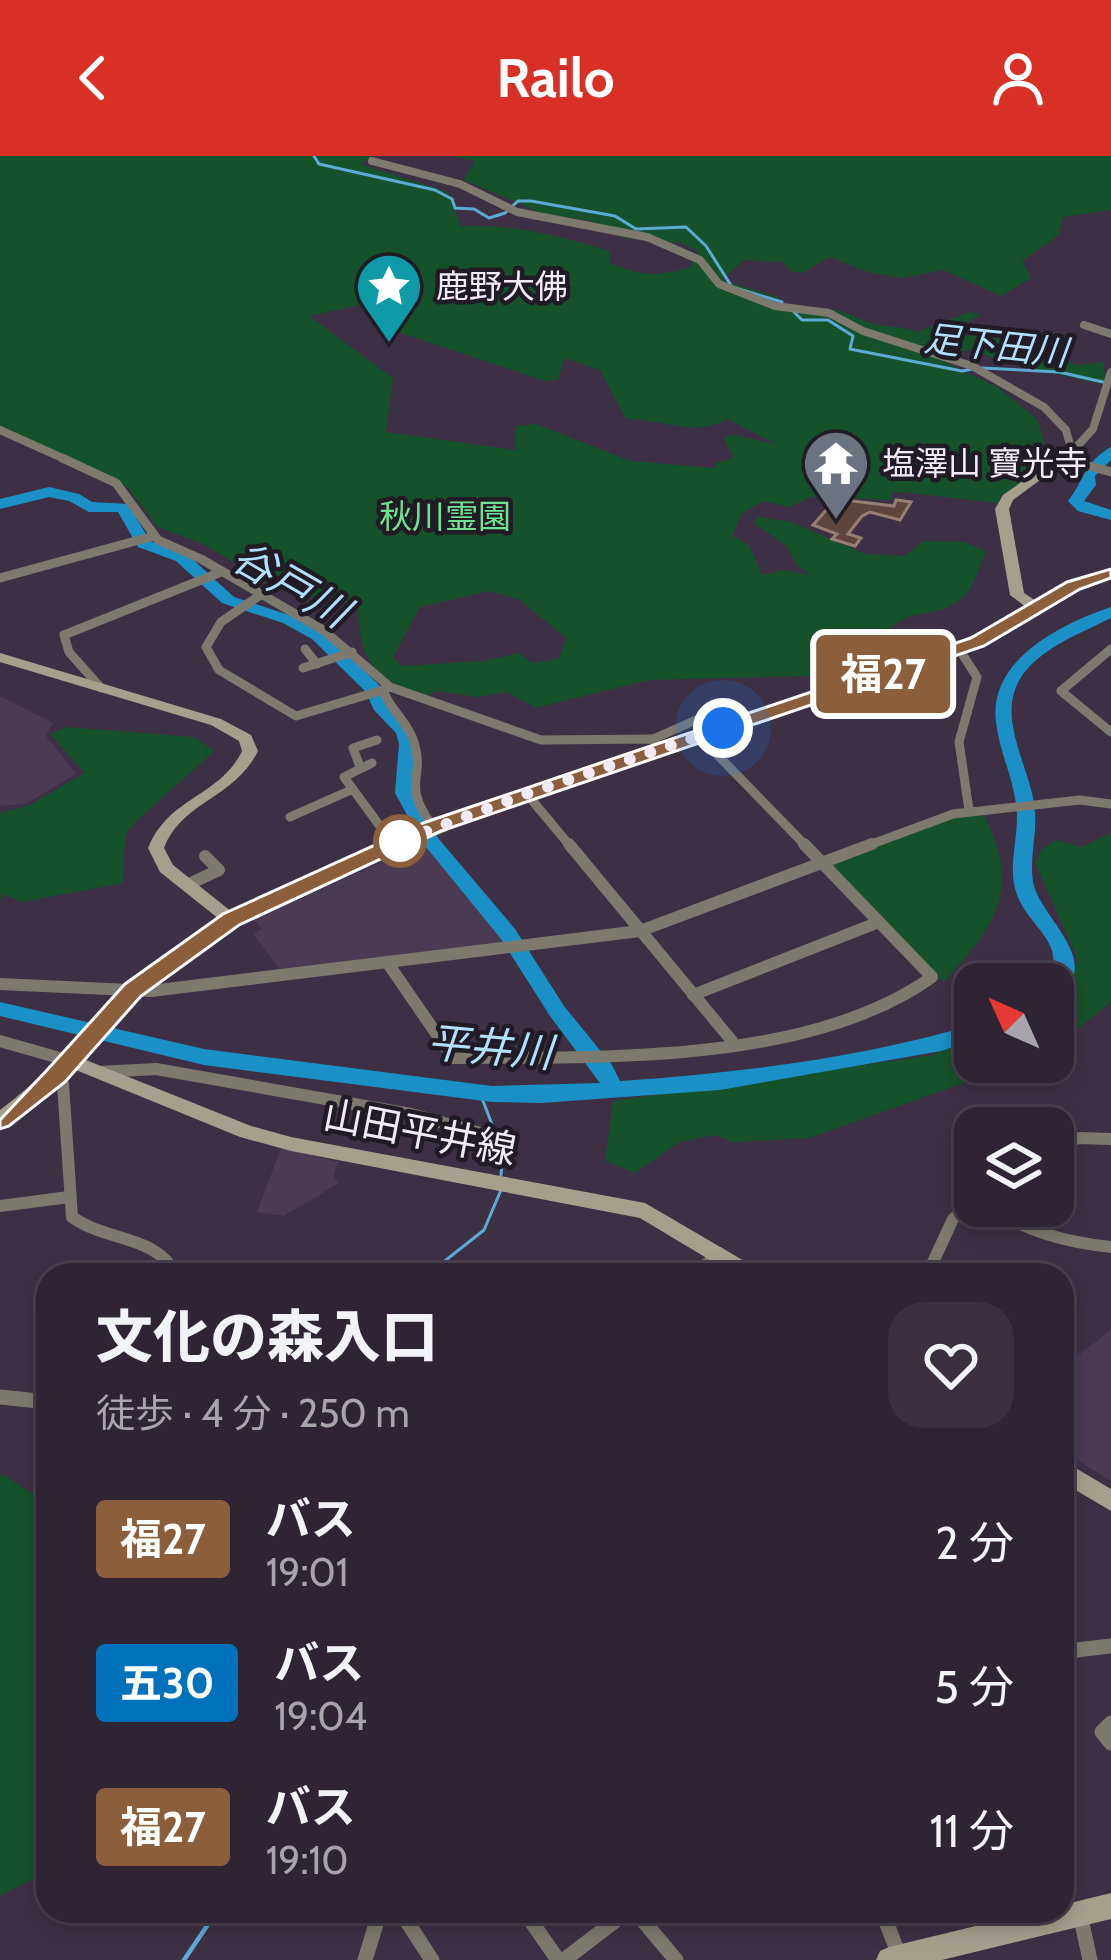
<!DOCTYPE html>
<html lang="ja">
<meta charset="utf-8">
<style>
body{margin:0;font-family:Cabin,"Noto Sans JP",sans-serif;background:#3a303f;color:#f1f3f6;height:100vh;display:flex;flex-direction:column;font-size:45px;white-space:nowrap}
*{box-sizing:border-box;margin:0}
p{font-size:39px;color:#a7a4ac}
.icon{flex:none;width:66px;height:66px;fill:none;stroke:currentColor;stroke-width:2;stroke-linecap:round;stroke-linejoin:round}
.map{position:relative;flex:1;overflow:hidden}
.sheet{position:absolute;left:36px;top:1107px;width:1038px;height:660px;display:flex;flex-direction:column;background:#2e2433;border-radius:36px;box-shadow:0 6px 18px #0003,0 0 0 3px #49414e}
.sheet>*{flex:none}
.badge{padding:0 24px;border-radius:9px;font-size:42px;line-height:78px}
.needle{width:78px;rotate:315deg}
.controls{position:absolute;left:954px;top:807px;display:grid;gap:24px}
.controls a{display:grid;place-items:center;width:120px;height:120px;border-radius:24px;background:#2e2433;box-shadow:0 6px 18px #0003,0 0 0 3px #49414e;font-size:60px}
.you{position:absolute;width:60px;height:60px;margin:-30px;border:9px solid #fff;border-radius:50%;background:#1a73e8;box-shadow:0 0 0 18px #1a73e833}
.map>.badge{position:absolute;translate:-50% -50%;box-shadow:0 0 0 6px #fff}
.round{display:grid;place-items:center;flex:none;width:126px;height:126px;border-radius:36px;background:#3a303f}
.overview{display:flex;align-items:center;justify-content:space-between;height:204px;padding:0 60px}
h1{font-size:57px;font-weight:800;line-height:90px}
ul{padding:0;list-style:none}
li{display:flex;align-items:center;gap:36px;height:144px;padding:0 60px}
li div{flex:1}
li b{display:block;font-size:45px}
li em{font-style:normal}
li .badge{min-width:132px;font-weight:700;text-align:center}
header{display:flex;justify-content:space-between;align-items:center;height:156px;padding:0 60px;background:#d93025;color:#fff;font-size:54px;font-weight:800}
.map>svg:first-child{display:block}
.built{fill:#4a3b53}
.green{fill:#15512b;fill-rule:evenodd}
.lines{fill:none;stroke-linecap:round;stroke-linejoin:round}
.stream-far1{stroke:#5cabd5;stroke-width:3}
.stream{stroke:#5cabd5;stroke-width:4.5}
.river{fill:#1b90c6;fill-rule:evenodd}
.building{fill:#5d453b;stroke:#987d72;stroke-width:3}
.street-far3{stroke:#7e796e;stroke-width:8}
.street-far2{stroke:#7e796e;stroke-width:9}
.street-far1{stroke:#7e796e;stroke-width:12}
.street{stroke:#7e796e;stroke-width:15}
.secondary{fill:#a69f8e;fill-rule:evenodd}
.line{fill:#8b5e3c;stroke:#fff;stroke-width:3}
.walk{stroke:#f2eaf7;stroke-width:12;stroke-dasharray:0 21.6}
.stop-dot{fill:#fff;stroke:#8b5e3c;stroke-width:6}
.labels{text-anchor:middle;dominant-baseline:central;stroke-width:9;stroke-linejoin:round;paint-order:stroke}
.far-poi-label{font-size:33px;fill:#f2eaf7;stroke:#201b24;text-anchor:start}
.far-park-label{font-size:33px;fill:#6ee291;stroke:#201b24}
.far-water-label{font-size:36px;font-style:italic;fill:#b1dffc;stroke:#201b24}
.street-label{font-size:39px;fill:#f2eaf7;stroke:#201b24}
.water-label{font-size:42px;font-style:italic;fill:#b1dffc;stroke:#201b24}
</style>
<header><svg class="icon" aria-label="back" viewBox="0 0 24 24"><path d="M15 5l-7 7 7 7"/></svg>Railo<svg class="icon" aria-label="person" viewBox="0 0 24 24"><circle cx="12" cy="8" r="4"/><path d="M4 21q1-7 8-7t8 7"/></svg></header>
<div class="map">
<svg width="1111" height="1804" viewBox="0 0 1111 1804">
<rect width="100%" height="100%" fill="#3d3044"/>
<!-- built -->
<g class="built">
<polygon points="0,540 53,567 46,580 76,618 27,647 0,650"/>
<polygon points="427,685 508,788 281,815 253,778 262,773 254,764"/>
<polygon points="281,992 338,1006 333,1021 339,1027 284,1060 257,1056"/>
<polygon points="1111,1174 1111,1325 1062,1294 1062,1212"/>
</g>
<!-- green -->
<g class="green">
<path d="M 0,0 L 373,0 L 360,8 L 448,36 L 461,70 C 513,68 560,80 609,95 L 610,107 C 639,120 660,121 690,111 L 698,95 L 682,87 L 623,82 L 591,65 L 541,57 L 464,24 L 475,5 L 453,0 L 1111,0 L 1111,54 L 1063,61 L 1059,79 L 1022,105 L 1031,122 L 1001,140 L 943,114 L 902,122 L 868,116 L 830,101 L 802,117 L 791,115 L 783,106 L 744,104 L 722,124 L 777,141 L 798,157 C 840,150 833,153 871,167 C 886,172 901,169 917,176 L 970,156 L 981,159 L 952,173 L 951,178 L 996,182 L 1077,209 L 1104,206 L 1103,216 L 1111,219 L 1111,230 L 1006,207 L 972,194 L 952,196 L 943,205 L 1000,233 L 1037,263 L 1051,308 L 1000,341 L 998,347 L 901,336 L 892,337 L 891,344 L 810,341 L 790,351 L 763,345 L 742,357 L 732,380 L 749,389 L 762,419 L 783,414 L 810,419 L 797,409 L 786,390 L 754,367 L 758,361 L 791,366 L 865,398 L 904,400 L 924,385 L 964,386 L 986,395 C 980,408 975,429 965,439 C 932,473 894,438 878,502 L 841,519 L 649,524 L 536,552 L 507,536 L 477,541 L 437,535 L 426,540 C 375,523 360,507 358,453 L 332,442 L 320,445 L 267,414 L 250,416 L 203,388 L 158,371 L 127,331 L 0,270 ZM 379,145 L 389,173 L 545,225 L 558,224 L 564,202 L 600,214 L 626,263 C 665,263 691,282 728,263 L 778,289 L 735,279 L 723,282 L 734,302 L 716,307 L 715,312 L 630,305 L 536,268 L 516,270 L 516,294 L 386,276 L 393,222 L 309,160 ZM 489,435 L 520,444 L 567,483 L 558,503 L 532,507 L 519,497 L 483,505 L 402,510 L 393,501 L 420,451 Z"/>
<path d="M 66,571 L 194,581 L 214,595 C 200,610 131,666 127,677 C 123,692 124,711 123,727 L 22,746 L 3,738 L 0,745 L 0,657 L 28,650 L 85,617 L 50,578 Z"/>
<path d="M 983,658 C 1022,733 997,767 944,826 L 830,709 L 949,663 Z"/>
<polygon points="1111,677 1111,846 1053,893 1053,837 1071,827 1078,804 1035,707 1041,694 1056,684 1082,691"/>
<polygon points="975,877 975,906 1022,906 809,982 733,986 715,979 679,986 635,1017 605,1005 613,945 933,899"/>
<polygon points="4,1319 48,1348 48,1715 0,1740 0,1320"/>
</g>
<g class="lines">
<!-- stream-far1 -->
<g class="stream-far1">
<polyline points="314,0 319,8 435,34 452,43 455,52 474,53 489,62 505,57 518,45 531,45 615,60 636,73 686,71 706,90 732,131 782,146"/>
<polyline points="794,156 802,164 828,164 853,180 850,193 962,215 973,213"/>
<polyline points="982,212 1059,216 1103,226"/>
<polyline points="480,937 503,997 501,1019"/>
<polyline points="427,1119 484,1074 501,1034"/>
</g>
<!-- stream -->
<polyline class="stream" points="184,1804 217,1755"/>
<!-- river -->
<g class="river">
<path d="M 1111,291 L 1111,304 L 1095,320 L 1096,329 L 1084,345 L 1111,354 L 1111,364 L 1078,355 L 1068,345 C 1085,323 1084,306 1111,291 Z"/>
<path d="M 49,331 L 79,338 L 92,346 L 128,348 L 150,385 L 188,399 L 234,441 L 295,461 L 324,475 L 380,530 L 388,548 L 413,575 L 417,588 L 413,637 L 438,682 L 515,773 L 564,850 L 612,909 L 620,925 C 739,917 862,902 975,868 L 975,883 L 941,895 L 720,934 L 541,947 L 492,946 L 204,909 L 0,860 L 0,846 L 204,893 L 492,930 L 600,927 L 550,860 L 501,783 L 422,686 L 395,637 L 399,588 L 396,577 L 374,554 L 366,536 L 312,483 L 283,467 L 222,447 L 176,405 L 138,391 L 118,356 L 89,356 L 69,345 L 49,341 L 0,353 L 0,343 Z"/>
<path d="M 1111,451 L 1111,462 C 1081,477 1038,493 1020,523 C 995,565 1033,614 1035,657 C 1037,681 1028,706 1034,730 C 1041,760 1109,814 1053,838 L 1053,828 L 1045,828 C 1071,789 1030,773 1017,739 C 1006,709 1021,678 1016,647 C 1012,619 999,594 996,566 C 988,504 1061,468 1111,451 Z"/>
</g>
</g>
<!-- building -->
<polygon class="building" points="836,343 894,350 896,344 911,346 900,364 870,356 862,360 848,378 861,382 855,390 832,383 837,378 813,369"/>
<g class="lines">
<!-- street-far3 -->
<g class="street-far3">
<polyline points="372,5 460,28 517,56 647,81 700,104 719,128 775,150 829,157 863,175 972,210 1044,251 1066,274 1072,296 1093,273 1111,216"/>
<polyline points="1084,169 1111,178"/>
<polyline points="0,274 69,305"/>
<polyline points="1067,304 1072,305"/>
</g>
<!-- street-far2 -->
<g class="street-far2">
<polyline points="62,302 116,327 158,384 201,403 323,474 390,531 541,584 652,583 661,592"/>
<polyline points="1067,304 1111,316"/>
<polyline points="0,422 154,380"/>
<polyline points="259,440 221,466 206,491 219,514 296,560 383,534"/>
<polyline points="305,493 317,508"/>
<polyline points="959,493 977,521 959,586 969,654"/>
<polyline points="1111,493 1061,535 1111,576"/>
<polyline points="303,512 352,496"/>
<path d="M 389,531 L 383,534 C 390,554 408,566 414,586 C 426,624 400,625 433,671"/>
<polyline points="101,532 69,496 64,479 221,416"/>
<polyline points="699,580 807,691"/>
<polyline points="653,583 696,564 723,572"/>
<polyline points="372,607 344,621 393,688"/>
<polyline points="360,611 353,592 377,584"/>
<polyline points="526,637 571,691"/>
<polyline points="290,661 351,634"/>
<polyline points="864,691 953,658 1080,644 1111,648"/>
</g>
<!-- street-far1 -->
<g class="street-far1">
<polyline points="569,688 732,885"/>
<polyline points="187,729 219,714 205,700"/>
<path d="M 387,806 L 453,902 C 600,901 809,909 932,821 L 804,688"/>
<polyline points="0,828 151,835 640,775 872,688"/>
<polyline points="693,839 879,766"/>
<polyline points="0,885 70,905"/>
<polyline points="100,916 156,913 411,958 488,979"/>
<path d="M 57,919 L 63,928 L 72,1061 C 109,1087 153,1077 177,1119"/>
<polyline points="1053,989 1080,982 1111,983"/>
<polyline points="0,1050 69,1041"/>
<path d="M 989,1050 C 1027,1076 1065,1086 1111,1091"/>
<polyline points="694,1119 719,1097"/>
<polyline points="927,1119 953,1063 975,1044"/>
</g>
<!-- street -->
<g class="street">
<polyline points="0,1241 48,1246"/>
<polyline points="1062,1502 1076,1494 1111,1490"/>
<polyline points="1111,1567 1102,1576 1111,1587"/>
<polyline points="400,1755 432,1804"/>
<polyline points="524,1755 558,1804"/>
<polyline points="635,1755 676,1804"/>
<polyline points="882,1755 899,1799"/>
<polyline points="1080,1758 1090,1804"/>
<polyline points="365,1804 380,1755"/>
<polyline points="564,1804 628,1755"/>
</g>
<!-- secondary -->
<g class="secondary">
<path d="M 1068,293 L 1078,296 L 1013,344 L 1009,353 L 1024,437 L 1036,445 L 1066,429 L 1111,414 L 1111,422 C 1057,438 1014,475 962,496 L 503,651 L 295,740 L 218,779 L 173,810 L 81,902 L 251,970 L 291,981 L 645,1047 L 758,1113 L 761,1119 L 735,1119 L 640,1062 L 291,995 L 240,981 L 71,912 L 33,949 L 0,971 L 0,954 C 79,895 131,813 219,763 L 160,716 L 148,692 C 169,640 220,641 242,595 L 239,585 L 211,569 L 0,506 L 0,497 L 221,563 L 251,579 L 258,595 C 234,643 182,645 164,692 L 173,709 L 232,756 C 460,639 710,572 952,490 L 1026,451 L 1010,439 L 995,353 L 1003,339 Z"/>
<polygon points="1062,1304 1111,1333 1111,1355 1062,1326"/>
<polygon points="1111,1737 1111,1763 942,1804 876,1804 880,1795 889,1791 1038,1755 1062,1755 1062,1749"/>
</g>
</g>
<!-- line -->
<polygon class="line" points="1111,413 1111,422 1080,433 984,490 441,675 239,769 141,840 65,926 9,970 0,973 0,964 48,913 125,828 223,758 426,666 971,482 1067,426"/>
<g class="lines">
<!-- walk -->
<polyline class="walk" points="400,685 393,688 526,638 723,572"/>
</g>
<!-- icons -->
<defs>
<symbol id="sight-pin" viewBox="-11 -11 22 30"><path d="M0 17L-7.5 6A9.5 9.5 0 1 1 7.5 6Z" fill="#0f9aa8" stroke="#201b24"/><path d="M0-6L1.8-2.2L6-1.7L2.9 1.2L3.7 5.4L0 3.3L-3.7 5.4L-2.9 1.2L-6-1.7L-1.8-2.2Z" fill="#fff"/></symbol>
<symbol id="temple-pin" viewBox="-11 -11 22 30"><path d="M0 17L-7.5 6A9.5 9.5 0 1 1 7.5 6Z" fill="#6b7280" stroke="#201b24"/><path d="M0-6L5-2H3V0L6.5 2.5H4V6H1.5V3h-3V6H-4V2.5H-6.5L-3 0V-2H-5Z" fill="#fff"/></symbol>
</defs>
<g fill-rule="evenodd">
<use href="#sight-pin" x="351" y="92" width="76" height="104"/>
<use href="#temple-pin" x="798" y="269" width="76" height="104"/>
</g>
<!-- markers -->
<circle class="stop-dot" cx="400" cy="685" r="24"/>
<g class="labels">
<!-- far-poi labels -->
<g class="far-poi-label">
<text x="436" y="130">鹿野大佛</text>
<text x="882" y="307">塩澤山 寶光寺</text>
</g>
<!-- far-park labels -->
<g class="far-park-label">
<text x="445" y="360">秋川霊園</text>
</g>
<!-- far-water labels -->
<g class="far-water-label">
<text transform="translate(996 189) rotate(6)">足下田川</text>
</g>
<!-- street labels -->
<g class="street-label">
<text transform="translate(420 976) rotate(11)">山田平井線</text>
</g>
<!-- water labels -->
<g class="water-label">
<text transform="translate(291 428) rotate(30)">谷戸川</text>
<text transform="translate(490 891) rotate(5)">平井川</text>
</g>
</g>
</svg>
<div class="controls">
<a><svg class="needle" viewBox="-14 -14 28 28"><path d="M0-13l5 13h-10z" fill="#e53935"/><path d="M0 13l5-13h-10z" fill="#a7a4ac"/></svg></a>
<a><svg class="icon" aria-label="layers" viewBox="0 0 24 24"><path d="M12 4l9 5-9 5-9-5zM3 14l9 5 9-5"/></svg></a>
</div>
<div class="you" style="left:723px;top:572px"></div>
<b class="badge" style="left:883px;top:518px;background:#8b5e3c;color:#fff">福27</b>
<section class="sheet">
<div class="overview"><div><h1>文化の森入口</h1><p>徒歩 · 4 分 · 250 m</p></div><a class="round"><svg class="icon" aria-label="heart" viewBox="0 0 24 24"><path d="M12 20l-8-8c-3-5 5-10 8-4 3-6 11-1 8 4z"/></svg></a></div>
<ul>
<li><span class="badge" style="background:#8b5e3c;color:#fff">福27</span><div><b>バス</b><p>19:01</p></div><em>2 分</em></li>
<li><span class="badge" style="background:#0072bc;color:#fff">五30</span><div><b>バス</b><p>19:04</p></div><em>5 分</em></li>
<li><span class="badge" style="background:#8b5e3c;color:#fff">福27</span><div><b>バス</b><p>19:10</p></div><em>11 分</em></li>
</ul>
</section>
</div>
